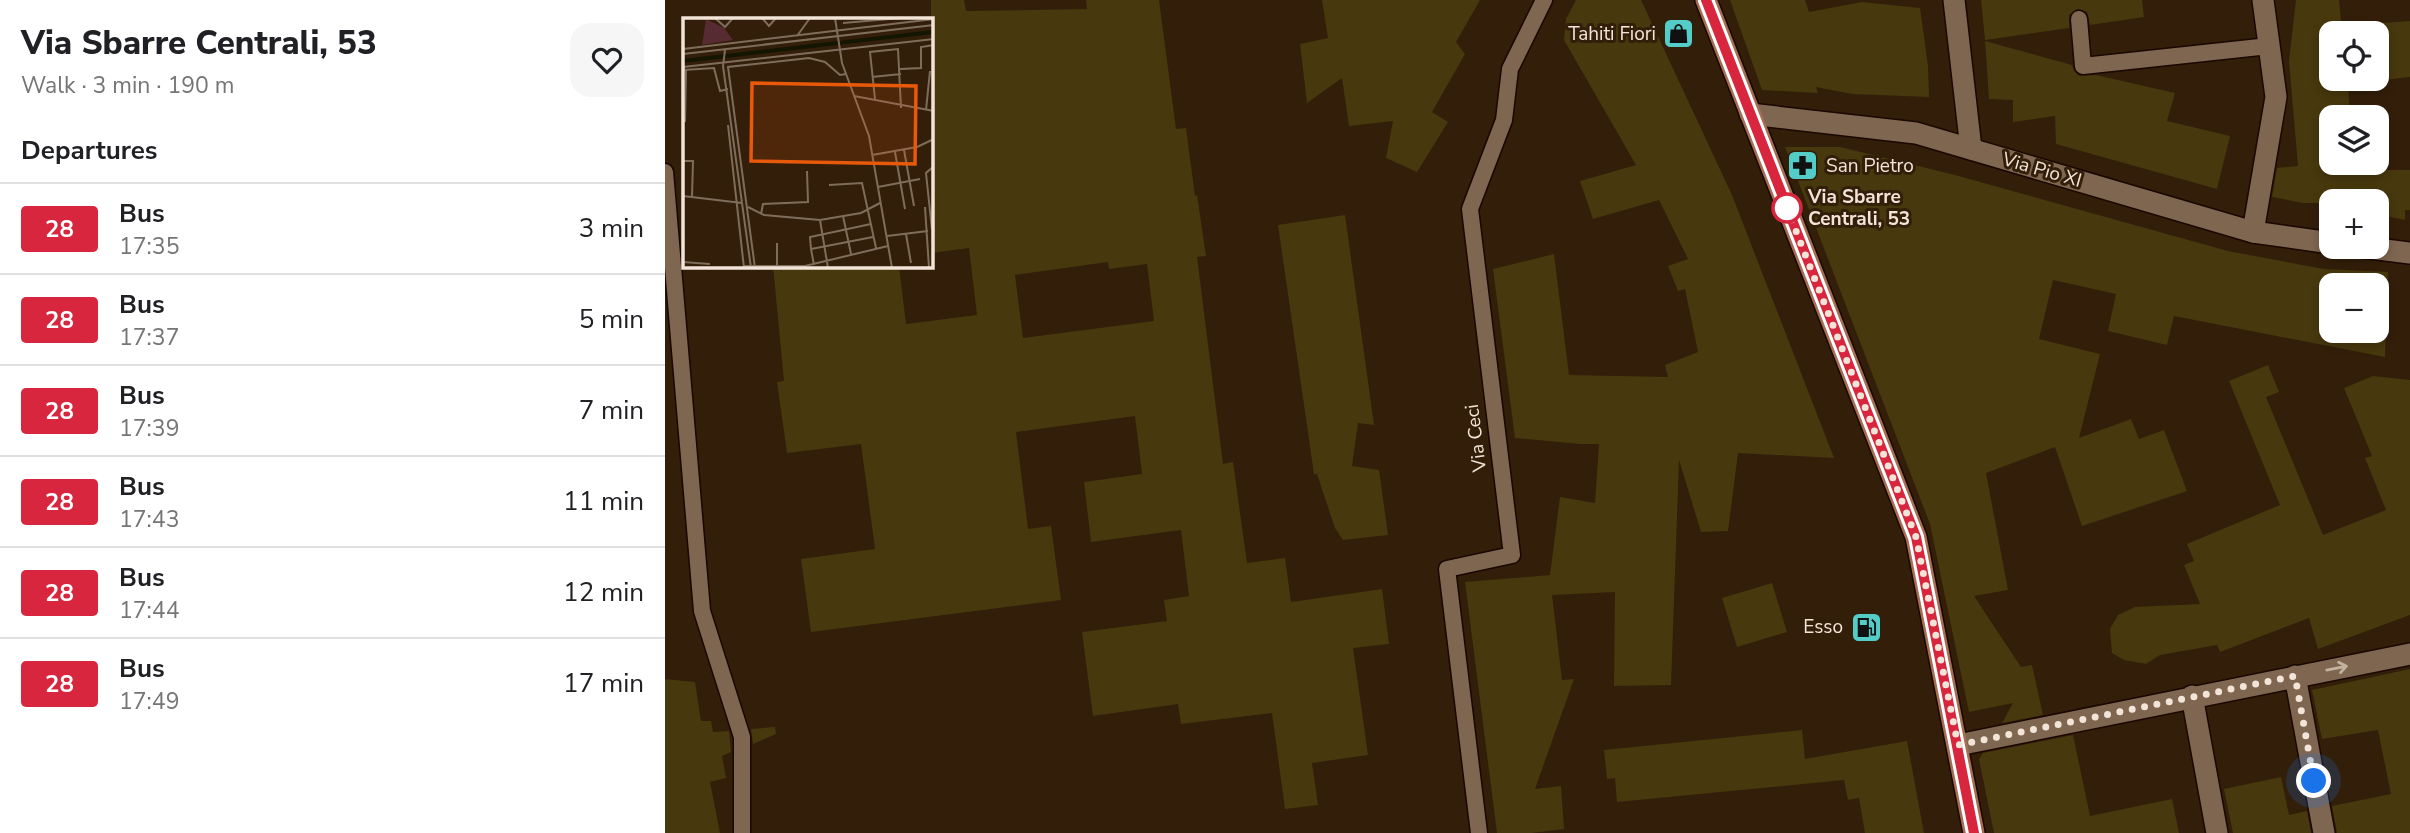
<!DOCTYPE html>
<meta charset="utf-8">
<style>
body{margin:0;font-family:"Nunito Sans",sans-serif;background:#f6f6f6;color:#202124;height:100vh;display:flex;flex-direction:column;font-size:26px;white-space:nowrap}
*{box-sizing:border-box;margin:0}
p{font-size:23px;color:#757577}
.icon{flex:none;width:38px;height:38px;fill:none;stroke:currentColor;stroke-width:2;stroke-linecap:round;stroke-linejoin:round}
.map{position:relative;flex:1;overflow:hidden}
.sheet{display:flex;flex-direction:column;background:#fff;width:665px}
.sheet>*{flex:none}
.badge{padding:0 14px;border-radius:5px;font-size:24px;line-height:46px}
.controls{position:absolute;left:1654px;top:21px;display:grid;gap:14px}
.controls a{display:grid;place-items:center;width:70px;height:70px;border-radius:14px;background:#fff;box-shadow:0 4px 10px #0003;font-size:35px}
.you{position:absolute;width:35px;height:35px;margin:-18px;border:5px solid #fff;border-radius:50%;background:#1a73e8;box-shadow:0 0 0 10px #1a73e833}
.map>.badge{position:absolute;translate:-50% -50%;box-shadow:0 0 0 4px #fff}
h2{padding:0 21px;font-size:26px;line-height:63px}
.round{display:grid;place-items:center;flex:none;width:74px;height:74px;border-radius:21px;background:#f6f6f6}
.head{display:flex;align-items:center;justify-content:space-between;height:119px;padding:0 21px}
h1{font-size:33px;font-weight:800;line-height:52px}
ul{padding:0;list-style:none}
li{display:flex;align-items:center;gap:21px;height:91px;padding:0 21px;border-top:2px solid #e0e0e0}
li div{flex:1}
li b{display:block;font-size:26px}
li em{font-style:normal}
li .badge{min-width:77px;font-weight:700;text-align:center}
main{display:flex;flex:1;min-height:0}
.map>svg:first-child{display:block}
.building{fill:#47380d;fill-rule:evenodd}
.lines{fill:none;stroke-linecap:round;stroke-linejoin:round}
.lane-casing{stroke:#1a0700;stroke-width:19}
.street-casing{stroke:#1a0700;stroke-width:24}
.secondary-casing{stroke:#1a0700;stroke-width:24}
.lane{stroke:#7f6650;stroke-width:16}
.street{stroke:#7f6650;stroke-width:21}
.secondary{stroke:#a56d52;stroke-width:21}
.oneway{stroke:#c4b2a1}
.line-casing{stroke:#fff;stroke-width:16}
.line{stroke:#d7263d;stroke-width:10}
.walk{stroke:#f2e4d7;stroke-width:7;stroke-dasharray:0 12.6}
.stop-dot{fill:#fff;stroke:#d7263d;stroke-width:3.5}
.labels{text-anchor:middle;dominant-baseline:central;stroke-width:6;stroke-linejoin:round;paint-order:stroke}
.poi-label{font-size:19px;fill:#f2e4d7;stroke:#331e09;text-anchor:end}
.street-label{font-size:19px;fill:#f2e4d7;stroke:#331e09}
.stop-label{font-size:19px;font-weight:bold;fill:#f2e4d7;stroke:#331e09;text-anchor:start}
.inset-road{fill:none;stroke:#7f6d5b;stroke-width:2}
.view{fill:#e8590c;fill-opacity:0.15;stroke:#e8590c;stroke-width:3.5}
.inset-edge{fill:none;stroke:#f2e4d7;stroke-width:3.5}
</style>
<main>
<section class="sheet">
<div class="head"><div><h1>Via Sbarre Centrali, 53</h1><p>Walk · 3 min · 190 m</p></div><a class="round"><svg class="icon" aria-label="heart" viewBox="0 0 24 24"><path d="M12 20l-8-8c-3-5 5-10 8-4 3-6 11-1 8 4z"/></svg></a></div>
<h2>Departures</h2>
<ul>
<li><span class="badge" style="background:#d7263d;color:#fff">28</span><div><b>Bus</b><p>17:35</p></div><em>3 min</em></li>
<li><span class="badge" style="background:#d7263d;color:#fff">28</span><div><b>Bus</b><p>17:37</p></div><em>5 min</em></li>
<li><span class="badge" style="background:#d7263d;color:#fff">28</span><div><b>Bus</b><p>17:39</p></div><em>7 min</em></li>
<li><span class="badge" style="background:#d7263d;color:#fff">28</span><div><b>Bus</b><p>17:43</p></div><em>11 min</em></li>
<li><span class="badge" style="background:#d7263d;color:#fff">28</span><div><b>Bus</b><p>17:44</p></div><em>12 min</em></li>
<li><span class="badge" style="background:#d7263d;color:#fff">28</span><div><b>Bus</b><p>17:49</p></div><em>17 min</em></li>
</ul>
</section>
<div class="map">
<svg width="1745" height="833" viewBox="0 0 1745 833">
<rect width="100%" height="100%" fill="#331e09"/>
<!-- building -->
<g class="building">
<path d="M 266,0 L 299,0 L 301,11 L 422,9 L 421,0 L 494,0 L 511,129 L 521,128 L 530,196 L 532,195 L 541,256 L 532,257 L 558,464 L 568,462 L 582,563 L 620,558 L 626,602 L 717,589 L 724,644 L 688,648 L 703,755 L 647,763 L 653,805 L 620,809 L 607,713 L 516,724 L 513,704 L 428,716 L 417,632 L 502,621 L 499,600 L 524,596 L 516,530 L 426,542 L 419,482 L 477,474 L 470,416 L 351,432 L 363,529 L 386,526 L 396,600 L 146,632 L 136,559 L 210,549 L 196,444 L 122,453 L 112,382 L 119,381 L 108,266 L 234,266 L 241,324 L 312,315 L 304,248 L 266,253 ZM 443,262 L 444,269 L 482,264 L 489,321 L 358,338 L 350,275 Z"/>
<polygon points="657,0 815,0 791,42 800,54 767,112 783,122 752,172 721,158 728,121 684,126 677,78 642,103 635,44 663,38"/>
<polygon points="911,0 976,0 1067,195 1169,458 1073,453 1063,531 1036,532 1014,460 1006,685 949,686 950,592 887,595 897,680 909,679 870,789 896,786 899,829 866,833 832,833 800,582 885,575 895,497 930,503 934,444 915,444 850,438 828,269 889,254 904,375 1003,377 1000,365 1033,352 1020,289 1013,291 1003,266 1023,259 994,200 928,219 915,181 971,165 899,40 901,19"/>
<polygon points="1065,0 1140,0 1144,12 1197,2 1255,8 1263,66 1264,97 1187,94 1151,87 1153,93 1097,90"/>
<polygon points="1316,0 1477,0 1479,17 1425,25 1422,12 1412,9 1404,15 1404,28 1320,40"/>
<path d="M 1631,0 L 1674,0 L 1676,21 L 1704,24 L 1745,21 L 1745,77 L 1683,84 L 1685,117 L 1666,117 L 1666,163 L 1712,163 L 1713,147 L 1714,170 L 1745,170 L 1745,210 L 1740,210 L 1740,220 L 1712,214 L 1712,201 L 1666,201 L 1666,206 L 1661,206 L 1660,203 L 1638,203 L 1607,197 L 1612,168 L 1633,166 L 1624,61 ZM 1666,33 L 1712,33 L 1712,79 L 1666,79 Z"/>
<polygon points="1320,41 1407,65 1409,71 1414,76 1431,75 1510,93 1502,121 1565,136 1552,189 1391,144 1390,116 1348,122 1348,100 1324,99"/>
<path d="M 1120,147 L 1175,147 L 1290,175 L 1563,251 L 1659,269 L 1723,272 L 1720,357 L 1509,316 L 1502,345 L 1443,331 L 1451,294 L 1388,280 L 1374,339 L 1435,354 L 1414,438 L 1466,419 L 1474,439 L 1499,430 L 1522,491 L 1417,526 L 1390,447 L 1321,473 L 1343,590 L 1309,596 L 1356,667 L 1367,665 L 1378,715 L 1337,723 L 1348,703 L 1304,712 L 1265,524 ZM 1666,285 L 1712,285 L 1712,331 L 1666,331 Z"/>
<polygon points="680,215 709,425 693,423 687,466 714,470 723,535 678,540 670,528 652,474 649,474 613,225"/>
<polygon points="1603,365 1614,392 1601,397 1658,535 1721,510 1700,458 1707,456 1679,388 1708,376 1745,380 1745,615 1653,649 1644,618 1555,652 1552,645 1495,655 1481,664 1459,660 1447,653 1445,629 1453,615 1470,607 1535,604 1519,565 1529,561 1522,544 1615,505 1564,381"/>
<polygon points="1107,583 1122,632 1072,647 1057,598"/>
<polygon points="1745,669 1745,833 1672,833 1667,806 1726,794 1713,730 1657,739 1647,690"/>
<polygon points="0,679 30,682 36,721 46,721 48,732 64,731 66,752 57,756 61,778 45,782 55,833 0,833"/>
<polygon points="110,727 111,734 88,744 86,729"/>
<polygon points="1137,730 1140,759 1242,741 1259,833 1200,833 1194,798 1183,800 1179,780 952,802 950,778 942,779 939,750"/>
<polygon points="1408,735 1425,816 1507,799 1514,833 1329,833 1314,759 1318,753"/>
<polygon points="1616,777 1624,815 1642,811 1646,833 1568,833 1559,789"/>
</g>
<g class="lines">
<defs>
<g id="lane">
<polyline points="1414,19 1418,66 1604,46"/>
<polyline points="0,172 37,611 77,737 77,833"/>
<polyline points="814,833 782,569 847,555 805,209 839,120 845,69 879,0"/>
</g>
<g id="street">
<polyline points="1289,0 1306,149"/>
<polyline points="1085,114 1251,133 1588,232 1666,243"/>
<polyline points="1588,232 1611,97 1598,0"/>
<polyline points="1697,247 1745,253"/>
<polyline points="1630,676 1659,833"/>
<polyline points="1527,696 1552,833"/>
<polyline points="1293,745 1745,654"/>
</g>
<polyline id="secondary" points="1041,0 1251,537 1309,833"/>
</defs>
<!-- lane casing -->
<use href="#lane" class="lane-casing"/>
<!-- street casing -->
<use href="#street" class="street-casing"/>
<!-- secondary casing -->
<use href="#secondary" class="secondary-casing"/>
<!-- lane -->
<use href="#lane" class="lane"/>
<!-- street -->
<use href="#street" class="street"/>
<!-- secondary -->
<use href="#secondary" class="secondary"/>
</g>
<!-- one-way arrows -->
<defs><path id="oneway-shaft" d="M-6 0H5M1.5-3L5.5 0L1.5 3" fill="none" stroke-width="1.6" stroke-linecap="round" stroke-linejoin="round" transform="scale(1.75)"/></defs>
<use class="oneway" href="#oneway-shaft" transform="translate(1672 668) rotate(-11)"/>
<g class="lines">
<defs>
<polyline id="line" points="1041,0 1251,537 1309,833"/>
</defs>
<!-- line casing -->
<use href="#line" class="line-casing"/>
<!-- line -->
<use href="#line" class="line"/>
<!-- walk -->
<polyline class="walk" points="1122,208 1251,537 1293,745 1630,676 1649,781"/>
</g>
<!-- icons -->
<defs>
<symbol id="shop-square" viewBox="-11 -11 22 22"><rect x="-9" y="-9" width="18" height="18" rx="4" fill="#54cdc8" stroke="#331e09"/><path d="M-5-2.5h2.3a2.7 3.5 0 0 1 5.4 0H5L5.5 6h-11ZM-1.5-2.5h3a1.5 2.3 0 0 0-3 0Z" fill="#111"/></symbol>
<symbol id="pharmacy-square" viewBox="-11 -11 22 22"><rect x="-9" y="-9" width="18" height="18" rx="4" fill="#54cdc8" stroke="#331e09"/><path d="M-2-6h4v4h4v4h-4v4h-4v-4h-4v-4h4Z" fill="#111"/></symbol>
<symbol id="fuel-square" viewBox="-11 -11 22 22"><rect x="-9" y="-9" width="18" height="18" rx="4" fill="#54cdc8" stroke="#331e09"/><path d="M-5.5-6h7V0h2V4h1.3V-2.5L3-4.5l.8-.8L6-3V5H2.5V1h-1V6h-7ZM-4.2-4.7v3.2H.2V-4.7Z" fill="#111"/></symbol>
</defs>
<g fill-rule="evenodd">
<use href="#shop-square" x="996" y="16" width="35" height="35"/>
<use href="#pharmacy-square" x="1120" y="148" width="35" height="35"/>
<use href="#fuel-square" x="1184" y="610" width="35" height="35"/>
</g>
<!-- markers -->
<circle class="stop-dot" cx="1122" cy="208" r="14"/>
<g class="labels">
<!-- poi labels -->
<g class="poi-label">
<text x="991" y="34">Tahiti Fiori</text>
<text x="1161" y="166" text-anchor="start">San Pietro</text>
<text x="1178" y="627">Esso</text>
</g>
<!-- street labels -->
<g class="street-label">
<text transform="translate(1377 170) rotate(16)">Via Pio XI</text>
<text transform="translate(811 438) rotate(-97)">Via Ceci</text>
</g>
<!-- stop labels -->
<g class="stop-label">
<text x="1143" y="197">Via Sbarre<tspan x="1143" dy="22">Centrali, 53</tspan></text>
</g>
</g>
<!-- overview -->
<g transform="translate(18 18)">
<rect width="250" height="250" fill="#331e09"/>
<path d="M 23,1 L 41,10 L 50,22 L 19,27 Z" fill="#562b31"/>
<path d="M 250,12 L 250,16 L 0,45 L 0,41 Z" fill="#141601"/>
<path class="inset-road" d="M 32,0 L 42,9 L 50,0M 79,0 L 86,8 L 93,0M 152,0 L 159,45 L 186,118 L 209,250M 160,5 L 218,0M 114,18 L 127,0M 0,31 L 251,1M 42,32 L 40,48 L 68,250M 0,36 L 251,7M 0,49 L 251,21M 217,51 L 238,50 L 238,29 L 251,27M 0,52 L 31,50 L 37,73 L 45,71M 189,59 L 218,56M 171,78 L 251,93M 192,81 L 187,34 L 215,31 L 218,90M 243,92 L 247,53M 2,104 L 3,52M 45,107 L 61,250M 221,132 L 231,188M 212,134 L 222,191M 189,137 L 234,129 L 251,121M 0,143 L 10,143 L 9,179M 146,167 L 179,165 L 193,230M 195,169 L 237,161M 0,178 L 59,185M 65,189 L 81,197 L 137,202 L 178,195 L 197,185M 242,189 L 246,250M 78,196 L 80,186 L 125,184 L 124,153M 160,198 L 168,236M 137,202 L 145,250M 249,212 L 243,155 L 251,148M 223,216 L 228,245M 204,218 L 245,213M 128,231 L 127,219 L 188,206M 0,244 L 27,246M 131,247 L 128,231 L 190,219M 61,248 L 122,248 L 205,228M 94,248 L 94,225M 72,250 L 45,49 L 126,40 L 142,44 L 157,57 L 163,56"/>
<path class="view" d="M 69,65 L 233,68 L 232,146 L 68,143 Z"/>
<rect width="250" height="250" class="inset-edge"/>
</g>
</svg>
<div class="controls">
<a><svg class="icon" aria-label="locate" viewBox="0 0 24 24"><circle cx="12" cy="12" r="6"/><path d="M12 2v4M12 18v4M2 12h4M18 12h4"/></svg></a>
<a><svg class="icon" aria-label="layers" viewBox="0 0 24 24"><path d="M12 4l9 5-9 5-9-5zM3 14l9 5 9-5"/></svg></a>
<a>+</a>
<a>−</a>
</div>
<div class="you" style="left:1649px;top:781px"></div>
</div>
</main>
